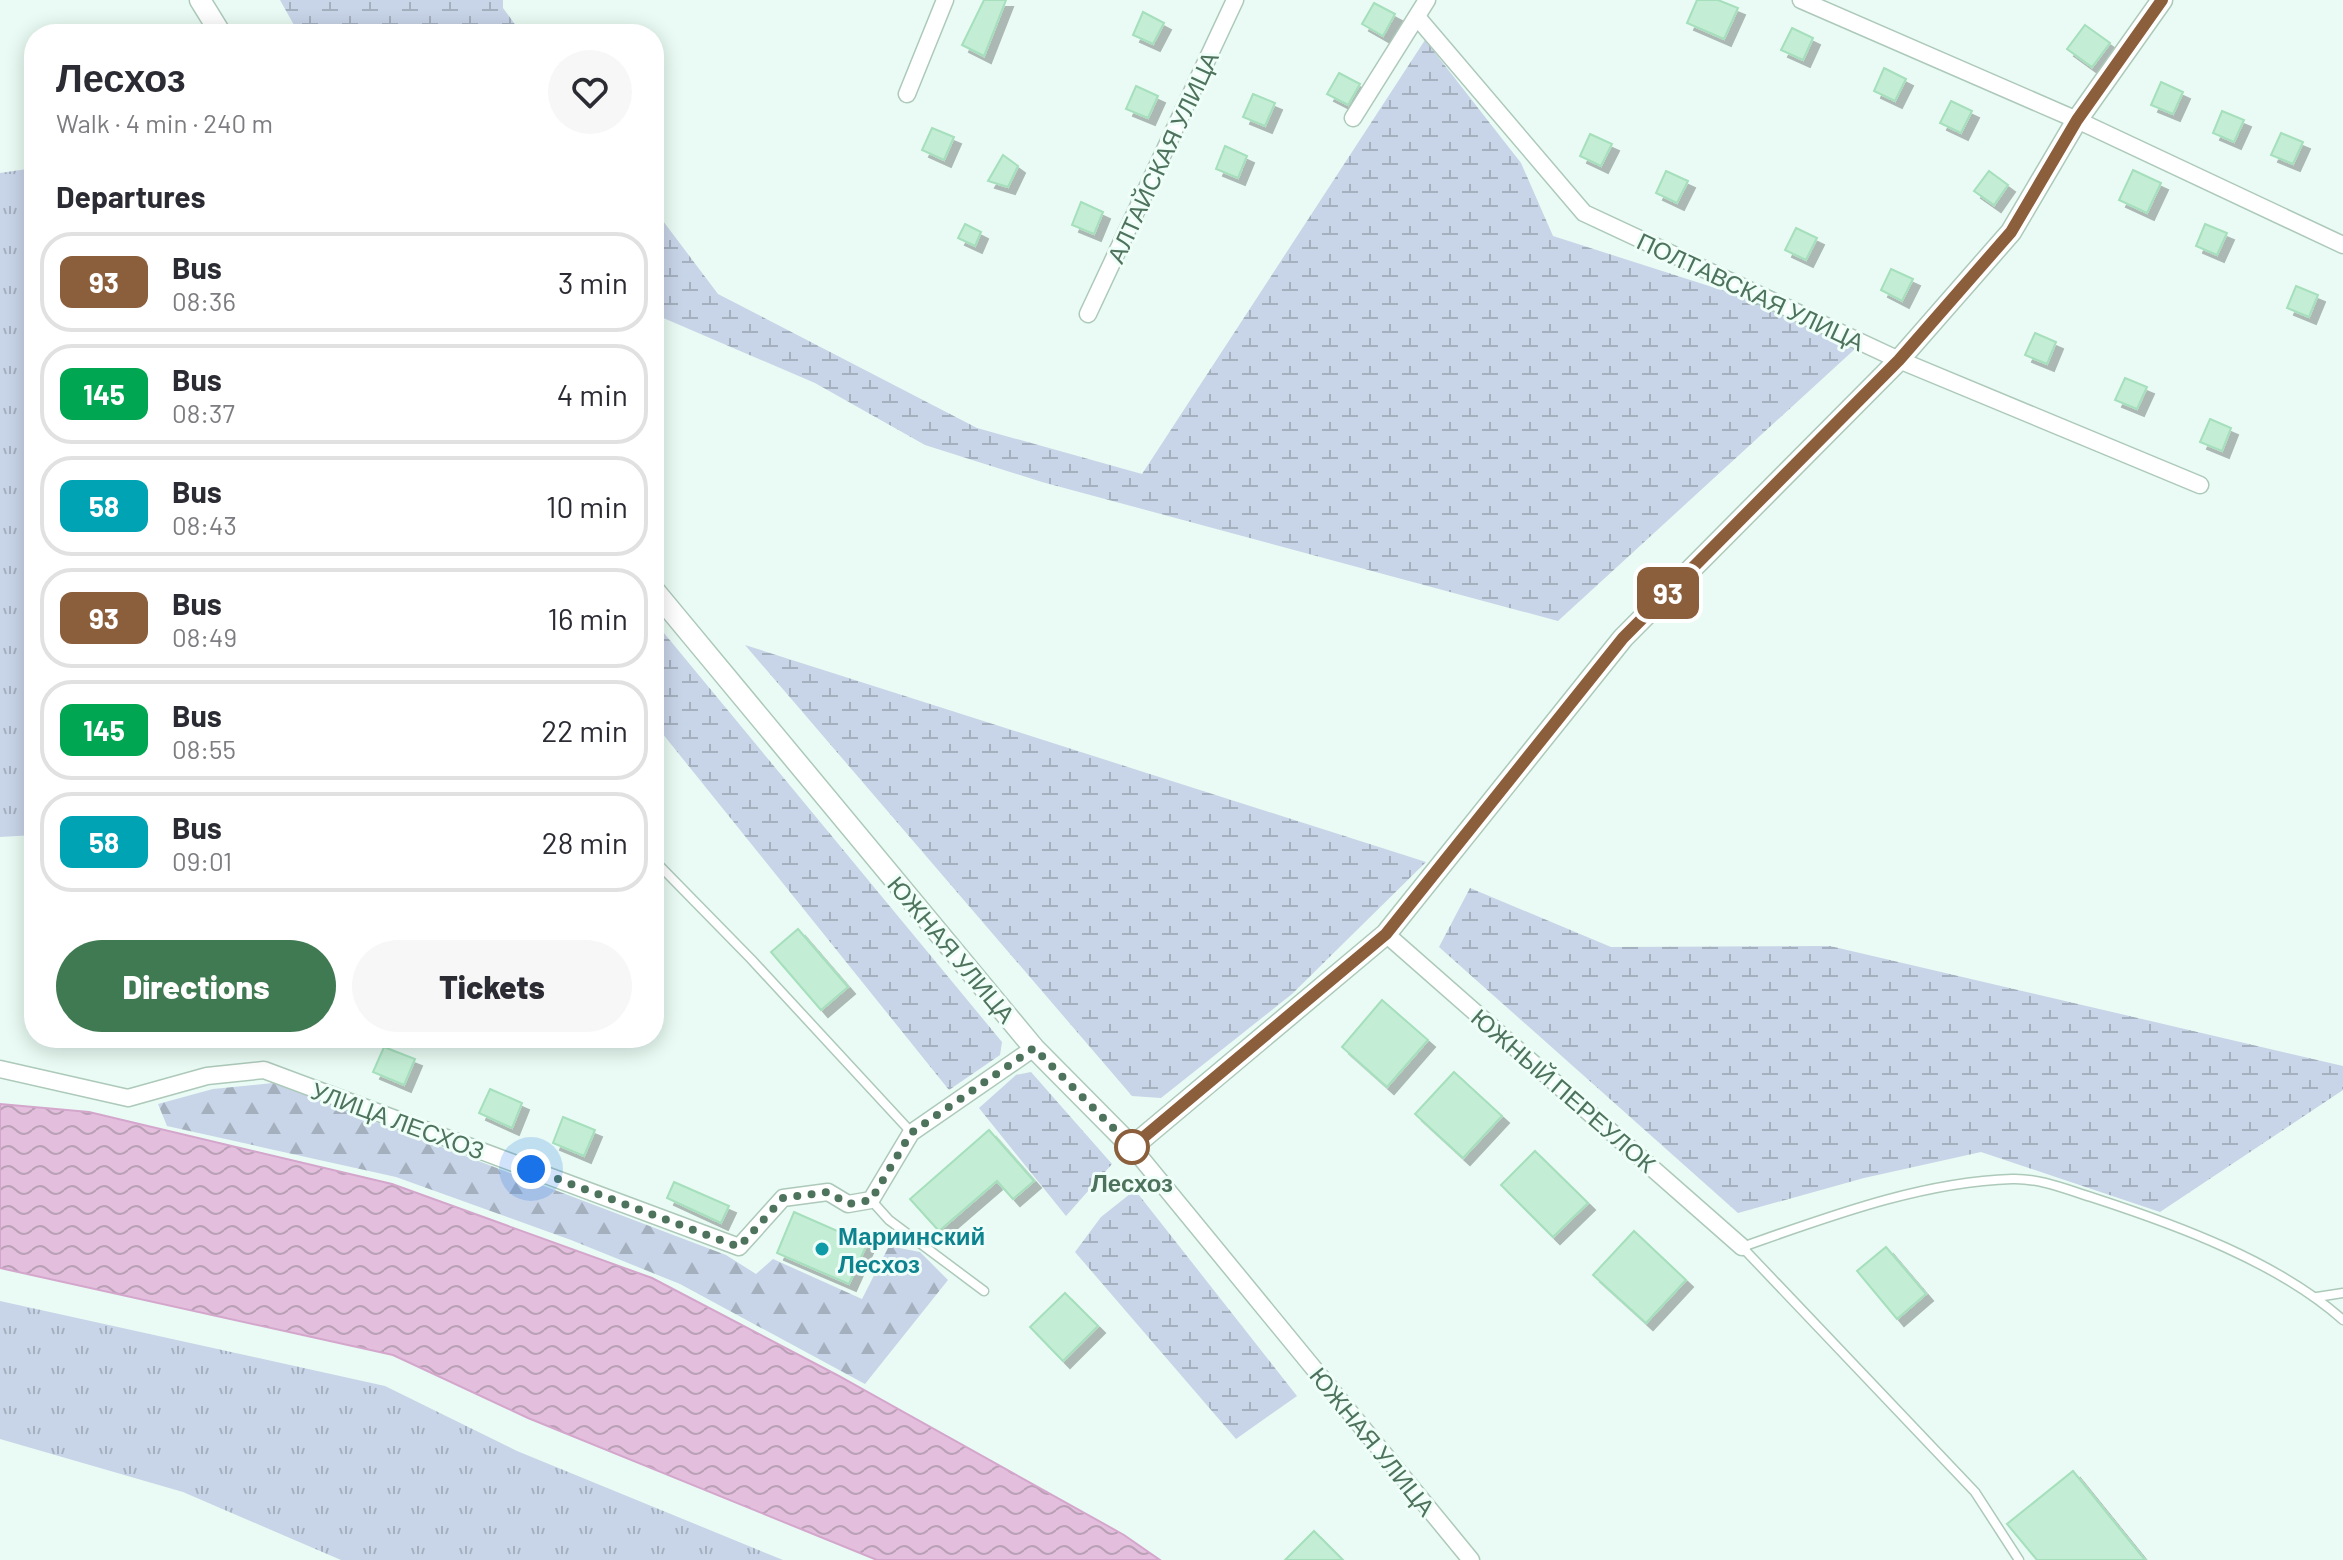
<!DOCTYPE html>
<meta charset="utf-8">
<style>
body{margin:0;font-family:Barlow,sans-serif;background:#f7f7f7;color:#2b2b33;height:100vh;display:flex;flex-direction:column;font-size:30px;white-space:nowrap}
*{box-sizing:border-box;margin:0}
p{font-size:26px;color:#7c7c81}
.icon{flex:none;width:44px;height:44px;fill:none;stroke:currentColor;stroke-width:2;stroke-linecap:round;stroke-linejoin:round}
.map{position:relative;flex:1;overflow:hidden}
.panel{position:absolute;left:24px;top:24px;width:640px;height:1024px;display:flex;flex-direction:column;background:#fff;border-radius:32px;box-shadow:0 4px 20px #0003}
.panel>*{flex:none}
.badge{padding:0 16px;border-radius:12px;font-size:28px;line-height:52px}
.you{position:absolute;width:40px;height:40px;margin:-20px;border:6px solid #fff;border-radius:50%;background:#1a73e8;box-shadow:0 0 0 12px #1a73e833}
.map>.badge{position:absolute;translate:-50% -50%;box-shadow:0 0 0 4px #fff}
h2{padding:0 32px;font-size:30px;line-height:72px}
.round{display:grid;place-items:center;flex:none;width:84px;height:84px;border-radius:42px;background:#f7f7f7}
.head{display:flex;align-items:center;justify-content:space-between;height:136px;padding:0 32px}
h1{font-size:38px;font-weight:800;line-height:60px}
.cta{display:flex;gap:16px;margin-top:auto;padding:16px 32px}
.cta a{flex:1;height:92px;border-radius:48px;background:#407a52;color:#fff;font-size:32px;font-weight:800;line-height:92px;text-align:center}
.cta a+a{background:#f7f7f7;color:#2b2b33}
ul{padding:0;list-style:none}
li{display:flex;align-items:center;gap:24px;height:100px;margin:0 16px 12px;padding:0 16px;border:4px solid #e1e1e2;border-radius:32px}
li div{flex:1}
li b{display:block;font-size:30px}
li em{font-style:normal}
li .badge{min-width:88px;font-weight:700;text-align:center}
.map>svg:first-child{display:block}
.grass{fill:url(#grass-tufts)}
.forest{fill:url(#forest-firs)}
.wetland{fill:url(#wetland-marsh)}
.water{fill:url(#water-waves);stroke:#d4a6cc;stroke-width:2}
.building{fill:#c3eed5;stroke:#a5dfbc;stroke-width:2;filter:url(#shadow)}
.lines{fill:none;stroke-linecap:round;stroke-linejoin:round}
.service-casing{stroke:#adc9ba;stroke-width:11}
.minor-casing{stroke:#adc9ba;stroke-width:19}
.tertiary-casing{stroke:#adc9ba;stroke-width:23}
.service{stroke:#fff;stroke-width:8}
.minor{stroke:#fff;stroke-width:16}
.tertiary{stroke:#fff;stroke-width:20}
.line-casing{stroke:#fff;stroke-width:18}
.line{stroke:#8b5e3c;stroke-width:12}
.walk{stroke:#4e735c;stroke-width:8;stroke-dasharray:0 14.4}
.stop-dot{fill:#fff;stroke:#8b5e3c;stroke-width:4}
.culture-dot{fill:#0f9aa8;stroke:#effef8;stroke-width:3}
.labels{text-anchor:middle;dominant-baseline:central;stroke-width:6;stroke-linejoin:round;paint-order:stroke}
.street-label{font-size:24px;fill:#4e735c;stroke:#effef8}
.stop-label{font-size:24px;font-weight:bold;fill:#4e735c;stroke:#effef8}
.culture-label{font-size:24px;font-weight:bold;fill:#0d838f;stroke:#effef8;text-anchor:start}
</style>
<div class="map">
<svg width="2343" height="1560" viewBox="0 0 2343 1560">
<defs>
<pattern id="grass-tufts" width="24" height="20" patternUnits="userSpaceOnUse" patternTransform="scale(2)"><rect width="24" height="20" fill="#c8d4e8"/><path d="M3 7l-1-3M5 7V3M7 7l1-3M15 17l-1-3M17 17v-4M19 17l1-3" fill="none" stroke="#a5b0bf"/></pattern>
<pattern id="forest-firs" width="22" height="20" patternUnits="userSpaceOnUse" patternTransform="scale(2)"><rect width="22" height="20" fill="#c8d4e8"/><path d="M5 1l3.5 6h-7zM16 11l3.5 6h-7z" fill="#a5b0bf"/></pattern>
<pattern id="wetland-marsh" width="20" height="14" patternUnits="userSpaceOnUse" patternTransform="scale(2)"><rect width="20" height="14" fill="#c8d4e8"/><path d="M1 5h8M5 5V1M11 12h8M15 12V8" fill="none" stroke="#a5b0bf"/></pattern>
<pattern id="water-waves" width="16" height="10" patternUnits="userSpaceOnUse" patternTransform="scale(2)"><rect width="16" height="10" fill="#e3bfdd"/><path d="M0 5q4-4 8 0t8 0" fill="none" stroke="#baa0b6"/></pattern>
<filter id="shadow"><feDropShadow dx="7" dy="7" stdDeviation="0" flood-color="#0004"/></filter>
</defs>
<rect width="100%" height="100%" fill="#e9fbf4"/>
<!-- grass -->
<g class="grass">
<polygon points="34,168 34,835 0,837 0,173"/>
<polygon points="0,1301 385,1386 517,1451 783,1560 341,1560 183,1492 0,1439"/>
</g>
<!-- forest -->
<polygon class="forest" points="273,1083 726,1255 756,1274 773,1259 862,1299 889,1246 920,1252 948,1280 865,1384 680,1284 571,1240 396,1177 167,1126 158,1104 213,1089"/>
<!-- wetland -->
<g class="wetland">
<polygon points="280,0 503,0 503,8 522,34 299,34"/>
<polygon points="1425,40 1521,163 1553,236 1868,337 1558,621 1042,482 925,445 815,383 654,314 654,209 718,294 977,428 1142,474"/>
<polygon points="654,621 1002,1042 1000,1055 949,1090 654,723"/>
<polygon points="745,645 1426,862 1292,994 1161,1098 1132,1096"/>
<polygon points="1470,888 1611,947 1830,946 2343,1066 2343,1090 2160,1212 1981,1152 1864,1178 1738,1213 1439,947"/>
<polygon points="1031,1072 1112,1164 1066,1216 979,1108 1016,1075"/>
<polygon points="1135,1190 1297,1396 1236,1439 1075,1252 1101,1217"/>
</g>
<!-- water -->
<polygon class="water" points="0,1104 89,1112 392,1184 652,1278 837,1375 1124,1535 1160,1560 877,1560 528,1418 393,1355 0,1268"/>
<!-- building -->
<g class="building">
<polygon points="984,0 1006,0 984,56 962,45"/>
<polygon points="1697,0 1718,0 1738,8 1724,39 1687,23"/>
<polygon points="1374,3 1395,14 1383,36 1362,24"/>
<polygon points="1143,12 1164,23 1153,44 1133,35"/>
<polygon points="2085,25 2110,43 2092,67 2067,49"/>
<polygon points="1792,28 1813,38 1803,60 1781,50"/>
<polygon points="1884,68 1906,79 1895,101 1874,91"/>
<polygon points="1339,73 1360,84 1348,105 1327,94"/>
<polygon points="2161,82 2183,92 2173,114 2151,105"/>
<polygon points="1136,86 1158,96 1148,118 1126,109"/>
<polygon points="1253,94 1275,103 1265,126 1243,117"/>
<polygon points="1951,101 1972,111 1961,133 1940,123"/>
<polygon points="2222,111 2244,120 2234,142 2213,133"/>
<polygon points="932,128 954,137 944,160 922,150"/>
<polygon points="2281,133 2303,142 2293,164 2271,155"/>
<polygon points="1590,134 1612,144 1601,166 1580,156"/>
<polygon points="1225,146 1247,156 1238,178 1216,169"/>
<polygon points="1003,155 1018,166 1008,187 988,181"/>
<polygon points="2133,170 2161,183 2147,213 2119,200"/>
<polygon points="1666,171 1688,181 1677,203 1656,193"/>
<polygon points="1989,171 2008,185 1994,205 1974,191"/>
<polygon points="1081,202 1103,212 1094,234 1072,225"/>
<polygon points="965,224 981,232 975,246 958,238"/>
<polygon points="2205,224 2227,233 2217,255 2196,246"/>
<polygon points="1796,228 1817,238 1806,260 1785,250"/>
<polygon points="1891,269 1913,279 1902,301 1881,290"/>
<polygon points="2296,286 2318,295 2309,317 2287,308"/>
<polygon points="2035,333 2056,342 2047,364 2025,355"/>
<polygon points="2125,378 2147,387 2137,409 2115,400"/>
<polygon points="2210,419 2231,428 2222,451 2200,442"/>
<polygon points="798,929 848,987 821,1010 771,952"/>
<polygon points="1382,1000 1428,1040 1387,1087 1342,1047"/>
<polygon points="384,1047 415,1059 404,1085 373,1072"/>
<polygon points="1454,1072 1502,1116 1463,1158 1415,1114"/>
<polygon points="490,1089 522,1103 512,1128 479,1113"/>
<polygon points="563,1117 595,1130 584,1156 553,1143"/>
<polygon points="989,1130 1034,1181 1013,1199 997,1181 939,1231 910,1199"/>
<polygon points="1535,1151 1588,1203 1553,1237 1501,1185"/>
<polygon points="674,1182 729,1206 721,1223 667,1198"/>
<polygon points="794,1212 867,1244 849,1284 777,1253"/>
<polygon points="1634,1231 1686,1280 1646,1323 1593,1275"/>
<polygon points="1886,1247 1926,1294 1897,1319 1857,1271"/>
<polygon points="1065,1293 1098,1326 1063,1361 1030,1327"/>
<polygon points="2073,1471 2145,1560 2037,1560 2007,1524"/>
<polygon points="1314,1531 1343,1560 1285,1560"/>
</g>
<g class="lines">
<defs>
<g id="service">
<polyline points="654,860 751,959 911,1132"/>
<polyline points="871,1200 889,1220 984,1291"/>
<polyline points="2317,1297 2343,1293"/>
<path d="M 2019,1560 L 1975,1492 L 1742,1247 C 1828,1217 1920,1182 2012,1179 C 2040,1178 2068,1190 2094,1198 C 2177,1225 2278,1262 2343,1320"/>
</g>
<g id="minor">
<polyline points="1801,0 2077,120 2343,245"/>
<polyline points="1417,17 1584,213 1899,360 2200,485"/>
<polyline points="907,94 945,0"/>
<polyline points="1353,118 1427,0"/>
<polyline points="1088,314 1235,0"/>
<polyline points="1386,934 1742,1247"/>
<polyline points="0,1069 128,1098 207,1076 264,1070 739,1247 783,1198 828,1192 848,1204 871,1200 911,1133 1034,1048"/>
<polyline points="1132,1147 1471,1560"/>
</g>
<g id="tertiary">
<polyline points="200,0 221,34"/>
<polyline points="654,590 1034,1048 1132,1147 1386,934 1623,638 1899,360 2011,232 2077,120 2162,0"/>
</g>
</defs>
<!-- service casing -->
<use href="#service" class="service-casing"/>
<!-- minor casing -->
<use href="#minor" class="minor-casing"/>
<!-- tertiary casing -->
<use href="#tertiary" class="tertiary-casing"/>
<!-- service -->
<use href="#service" class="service"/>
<!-- minor -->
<use href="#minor" class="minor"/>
<!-- tertiary -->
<use href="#tertiary" class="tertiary"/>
</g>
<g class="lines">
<defs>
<polyline id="line" points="1132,1147 1386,934 1623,638 1899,360 2011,232 2077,120 2162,0"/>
</defs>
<!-- line casing -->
<use href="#line" class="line-casing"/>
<!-- line -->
<use href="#line" class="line"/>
<!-- walk -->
<polyline class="walk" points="531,1169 739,1247 783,1198 828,1192 848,1204 871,1200 911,1133 1034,1048 1132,1147"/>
</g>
<!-- markers -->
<circle class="stop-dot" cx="1132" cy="1147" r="16"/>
<circle class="culture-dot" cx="822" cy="1249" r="8"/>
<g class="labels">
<!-- street labels -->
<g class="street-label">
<text transform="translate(1162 157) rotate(-65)">АЛТАЙСКАЯ УЛИЦА</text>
<text transform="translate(1751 291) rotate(25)">ПОЛТАВСКАЯ УЛИЦА</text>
<text transform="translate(952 949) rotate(50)">ЮЖНАЯ УЛИЦА</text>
<text transform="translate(1564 1090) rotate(41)">ЮЖНЫЙ ПЕРЕУЛОК</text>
<text transform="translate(398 1120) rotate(20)">УЛИЦА ЛЕСХОЗ</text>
<text transform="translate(1373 1441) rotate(51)">ЮЖНАЯ УЛИЦА</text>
</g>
<!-- stop labels -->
<g class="stop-label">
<text x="1132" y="1182">Лесхоз</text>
</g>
<!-- culture labels -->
<g class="culture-label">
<text x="838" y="1235">Мариинский<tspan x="838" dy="28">Лесхоз</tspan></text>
</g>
</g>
</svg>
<div class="you" style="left:531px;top:1169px"></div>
<b class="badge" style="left:1668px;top:593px;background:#8b5e3c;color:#fff">93</b>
<section class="panel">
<div class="head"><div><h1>Лесхоз</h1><p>Walk · 4 min · 240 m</p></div><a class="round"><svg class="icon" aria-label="heart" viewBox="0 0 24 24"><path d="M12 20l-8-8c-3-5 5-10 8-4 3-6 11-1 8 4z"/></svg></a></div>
<h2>Departures</h2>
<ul>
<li><span class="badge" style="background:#8b5e3c;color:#fff">93</span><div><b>Bus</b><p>08:36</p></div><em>3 min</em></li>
<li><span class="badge" style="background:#00a651;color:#fff">145</span><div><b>Bus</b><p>08:37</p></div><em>4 min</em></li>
<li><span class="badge" style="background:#00a3b4;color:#fff">58</span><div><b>Bus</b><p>08:43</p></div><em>10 min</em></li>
<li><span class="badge" style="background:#8b5e3c;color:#fff">93</span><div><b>Bus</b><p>08:49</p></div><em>16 min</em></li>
<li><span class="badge" style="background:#00a651;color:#fff">145</span><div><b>Bus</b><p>08:55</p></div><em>22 min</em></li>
<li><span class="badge" style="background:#00a3b4;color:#fff">58</span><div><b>Bus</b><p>09:01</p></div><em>28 min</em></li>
</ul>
<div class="cta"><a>Directions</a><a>Tickets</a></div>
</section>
</div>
